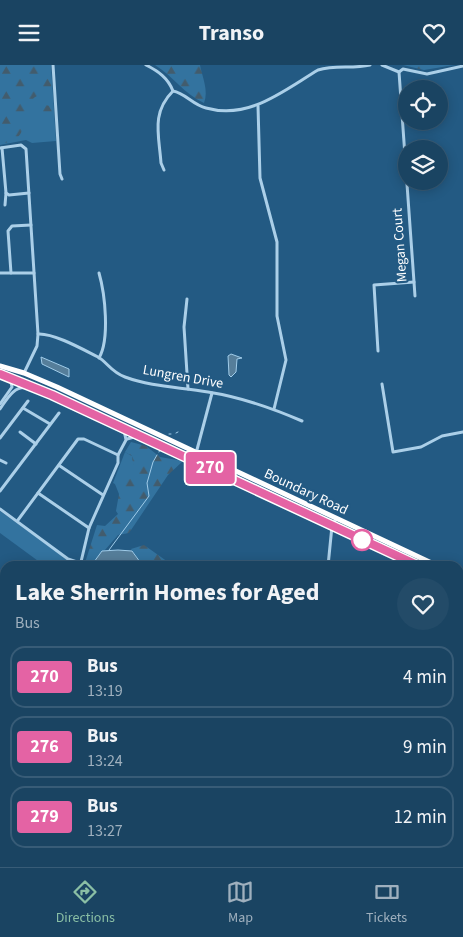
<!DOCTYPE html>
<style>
body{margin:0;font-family:"Source Sans 3",sans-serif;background:#234b68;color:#f1f3f6;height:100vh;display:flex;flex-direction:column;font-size:19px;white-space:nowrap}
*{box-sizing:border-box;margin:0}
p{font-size:16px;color:#9fb0be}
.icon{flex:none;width:28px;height:28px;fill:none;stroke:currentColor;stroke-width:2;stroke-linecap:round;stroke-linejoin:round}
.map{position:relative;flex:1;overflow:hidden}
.panel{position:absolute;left:0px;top:496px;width:464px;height:306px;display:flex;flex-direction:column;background:#1a4462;border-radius:15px 15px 0 0;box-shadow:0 2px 12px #0003,0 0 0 1px #385c77}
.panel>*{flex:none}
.badge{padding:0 10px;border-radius:4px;font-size:18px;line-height:32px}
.buttons{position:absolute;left:398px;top:15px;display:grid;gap:10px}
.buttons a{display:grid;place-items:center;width:50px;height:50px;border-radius:50%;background:#1a4462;box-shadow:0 2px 12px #0003,0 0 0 1px #385c77;font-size:25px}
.map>.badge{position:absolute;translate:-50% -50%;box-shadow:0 0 0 2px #fff}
.round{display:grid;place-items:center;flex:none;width:52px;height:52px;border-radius:26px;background:#234b68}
.head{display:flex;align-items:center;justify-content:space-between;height:85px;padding:0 15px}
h1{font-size:24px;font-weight:700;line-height:38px}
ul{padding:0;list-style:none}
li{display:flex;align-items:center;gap:15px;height:62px;margin:0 10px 8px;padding:0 5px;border:2px solid #385c77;border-radius:15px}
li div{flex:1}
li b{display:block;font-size:19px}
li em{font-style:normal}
li .badge{min-width:55px;font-weight:700;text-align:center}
header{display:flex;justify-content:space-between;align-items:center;height:65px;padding:0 15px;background:#1a4462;font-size:22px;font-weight:700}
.tabs{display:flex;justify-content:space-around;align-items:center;height:70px;border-top:1px solid #385c77;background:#1a4462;font-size:14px;color:#9fb0be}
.tabs a{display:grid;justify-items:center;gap:2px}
.tabs .current{color:#8abfa5}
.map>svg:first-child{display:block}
.green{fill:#33739f}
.forest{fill:url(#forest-firs)}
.water{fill:#567e9a;stroke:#a0cce9}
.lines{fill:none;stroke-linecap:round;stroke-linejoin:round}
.stream{stroke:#a0cce9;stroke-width:1}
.minor{stroke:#abcfe8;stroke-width:3}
.highway{stroke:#fff;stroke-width:5}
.line-casing{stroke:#fff;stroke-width:11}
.line{stroke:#e463a4;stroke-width:8}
.stop-dot{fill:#fff;stroke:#e463a4;stroke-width:2.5}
.labels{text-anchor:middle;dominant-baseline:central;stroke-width:4.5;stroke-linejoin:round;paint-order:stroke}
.street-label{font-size:14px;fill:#fff;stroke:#235a83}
</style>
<header><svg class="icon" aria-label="menu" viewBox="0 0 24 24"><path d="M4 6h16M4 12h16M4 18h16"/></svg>Transo<svg class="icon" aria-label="heart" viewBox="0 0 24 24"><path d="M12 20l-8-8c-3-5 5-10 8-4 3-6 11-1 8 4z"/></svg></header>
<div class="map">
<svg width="463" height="802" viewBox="0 0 463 802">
<defs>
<pattern id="forest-firs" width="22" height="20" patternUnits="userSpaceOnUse" patternTransform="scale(1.25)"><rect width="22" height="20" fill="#33739f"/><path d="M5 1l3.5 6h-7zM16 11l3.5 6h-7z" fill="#425c6d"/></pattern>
</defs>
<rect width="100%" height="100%" fill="#235a83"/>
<!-- green -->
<g class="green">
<polygon points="0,0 51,0 56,76 32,78 26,75 0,80"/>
<polygon points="125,387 132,391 135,405 123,423 113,418"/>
<polygon points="0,446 77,501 45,501 0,468"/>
<polygon points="459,723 463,723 463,767 459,764 462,749 459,743"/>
<polygon points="5,797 5,798 96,798 91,802 3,802"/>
</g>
<!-- forest -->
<g class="forest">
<path d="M 0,0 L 50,0 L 52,34 L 48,30 C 42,29 34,30 32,36 L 34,42 L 44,40 L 52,41 L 54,62 L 46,57 L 43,48 L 29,46 C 16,59 33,73 0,79 Z"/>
<path d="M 155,0 L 200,0 C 202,11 209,26 204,38 C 184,29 173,11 155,0 Z"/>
<polygon points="403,0 454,0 424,5"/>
<polygon points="131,377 146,381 160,392 183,396 168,410 129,468 118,470 91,501 84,501 97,460 105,461 118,449 116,446 119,429 115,419 118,410 119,418 124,420 128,408 134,405 132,391 125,387"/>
<polygon points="144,480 168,497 169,501 143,501 131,484"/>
<polygon points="459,648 463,649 463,723 459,723"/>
<polygon points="459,764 463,767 463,802 395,802 399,798 459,798"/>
</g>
<!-- water -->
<g class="water">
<polygon points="231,289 242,293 237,294 236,307 231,312 229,310 228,291"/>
<polygon points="41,292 69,304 69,312 42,299"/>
<polygon points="118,485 132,486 143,501 91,501 102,486"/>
<polygon points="463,544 463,587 459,585 459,547"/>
</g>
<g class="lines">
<!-- stream -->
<g class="stream">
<polyline points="176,368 178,367"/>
<polyline points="169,369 171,369"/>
<polyline points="159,387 160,385"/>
<polyline points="109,485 149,431 147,418 153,397 157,390"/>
</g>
<!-- minor -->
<g class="minor">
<polyline points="53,0 60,109 62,114"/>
<path d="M 146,0 C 158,6 168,13 173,26 C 185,28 193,40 206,43 C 249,55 283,26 318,5 C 335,0 353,4 370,0"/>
<polyline points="382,0 399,7 403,4 427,9 463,1"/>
<polyline points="399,7 415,231"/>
<polyline points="258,41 260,113 277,177 277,251 286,295 274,344"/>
<polyline points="0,83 21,80 26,84 38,269 37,281 24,308"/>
<polyline points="2,83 6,128 9,130 29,128"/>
<path d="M 164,105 L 161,98 C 159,70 151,48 173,26"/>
<polyline points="5,140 6,128"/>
<polyline points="0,208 34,208"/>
<polyline points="11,208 8,166 12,161 31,160"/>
<path d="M 99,208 C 105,229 110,274 99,293"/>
<polyline points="187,234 184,262 188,324"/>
<path d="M 38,269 C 54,268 84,285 98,292 C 107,297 111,307 125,312 C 152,322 180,322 208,327 C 240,332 272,343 302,356"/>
<polyline points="378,286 374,220 414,217"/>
<polyline points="382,319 393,387 421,382 442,371 463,367"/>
<polyline points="0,339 12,322 10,313"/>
<polyline points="23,343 50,359"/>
<path d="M 0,344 C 7,334 14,320 28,323"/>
<polyline points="20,367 36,379"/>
<polyline points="0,373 28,336"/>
<polyline points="127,374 134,372 158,382"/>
<polyline points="0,395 6,398"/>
<polyline points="194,396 212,328"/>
<polyline points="60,401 103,430"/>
<polyline points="0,426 59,348"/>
<polyline points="38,428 89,463"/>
<polyline points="0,444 68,494 80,498"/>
<polyline points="18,455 78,374 84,374 118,390"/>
<polyline points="80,501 89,463 118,398 118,390 126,375 124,365"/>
<polyline points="328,501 332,461 336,454"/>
<polyline points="0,568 5,561"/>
<polyline points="0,578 5,581"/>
<polyline points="0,620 5,624"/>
<polyline points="0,698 5,703"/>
<polyline points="0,733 5,727"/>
<polyline points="0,799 5,790"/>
<polyline points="297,802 298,798"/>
</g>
<!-- highway -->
<g class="highway">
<polyline points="0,301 24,308 57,322 438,501"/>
<polyline points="0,309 53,330 419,501"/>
<polyline points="459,510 463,511"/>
<polyline points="459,518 463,520"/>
<polyline points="0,674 5,680"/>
<polyline points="122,798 126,802"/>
</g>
</g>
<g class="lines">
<defs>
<polyline id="line" points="0,309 52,330 419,501"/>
</defs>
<!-- line casing -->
<use href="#line" class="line-casing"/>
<!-- line -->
<use href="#line" class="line"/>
</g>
<!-- markers -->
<circle class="stop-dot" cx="362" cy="475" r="10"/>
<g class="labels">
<!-- street labels -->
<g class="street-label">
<text transform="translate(400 180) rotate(-94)">Megan Court</text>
<text transform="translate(183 312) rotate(10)">Lungren Drive</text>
<text transform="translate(306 427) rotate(25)">Boundary Road</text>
</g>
</g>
</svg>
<div class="buttons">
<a><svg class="icon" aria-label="locate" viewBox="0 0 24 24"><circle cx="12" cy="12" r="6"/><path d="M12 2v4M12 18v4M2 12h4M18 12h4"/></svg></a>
<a><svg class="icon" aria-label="layers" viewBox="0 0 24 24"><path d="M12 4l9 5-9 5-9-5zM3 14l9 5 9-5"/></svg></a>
</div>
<b class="badge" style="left:210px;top:403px;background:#e463a4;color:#fff">270</b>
<section class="panel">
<div class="head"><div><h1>Lake Sherrin Homes for Aged</h1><p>Bus</p></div><a class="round"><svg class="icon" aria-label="heart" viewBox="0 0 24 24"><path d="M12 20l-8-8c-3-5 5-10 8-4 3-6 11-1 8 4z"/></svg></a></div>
<ul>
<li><span class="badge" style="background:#e463a4;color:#fff">270</span><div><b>Bus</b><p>13:19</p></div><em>4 min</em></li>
<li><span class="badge" style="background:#e463a4;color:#fff">276</span><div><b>Bus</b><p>13:24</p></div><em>9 min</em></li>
<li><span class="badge" style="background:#e463a4;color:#fff">279</span><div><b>Bus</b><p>13:27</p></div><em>12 min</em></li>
</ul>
</section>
</div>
<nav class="tabs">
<a class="current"><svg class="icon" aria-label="directions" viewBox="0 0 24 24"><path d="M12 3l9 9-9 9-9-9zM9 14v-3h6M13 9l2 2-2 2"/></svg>Directions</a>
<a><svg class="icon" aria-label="map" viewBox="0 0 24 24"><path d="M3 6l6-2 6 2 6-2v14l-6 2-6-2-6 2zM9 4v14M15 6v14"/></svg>Map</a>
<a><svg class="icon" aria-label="tickets" viewBox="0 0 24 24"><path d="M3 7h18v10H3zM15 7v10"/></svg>Tickets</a>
</nav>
